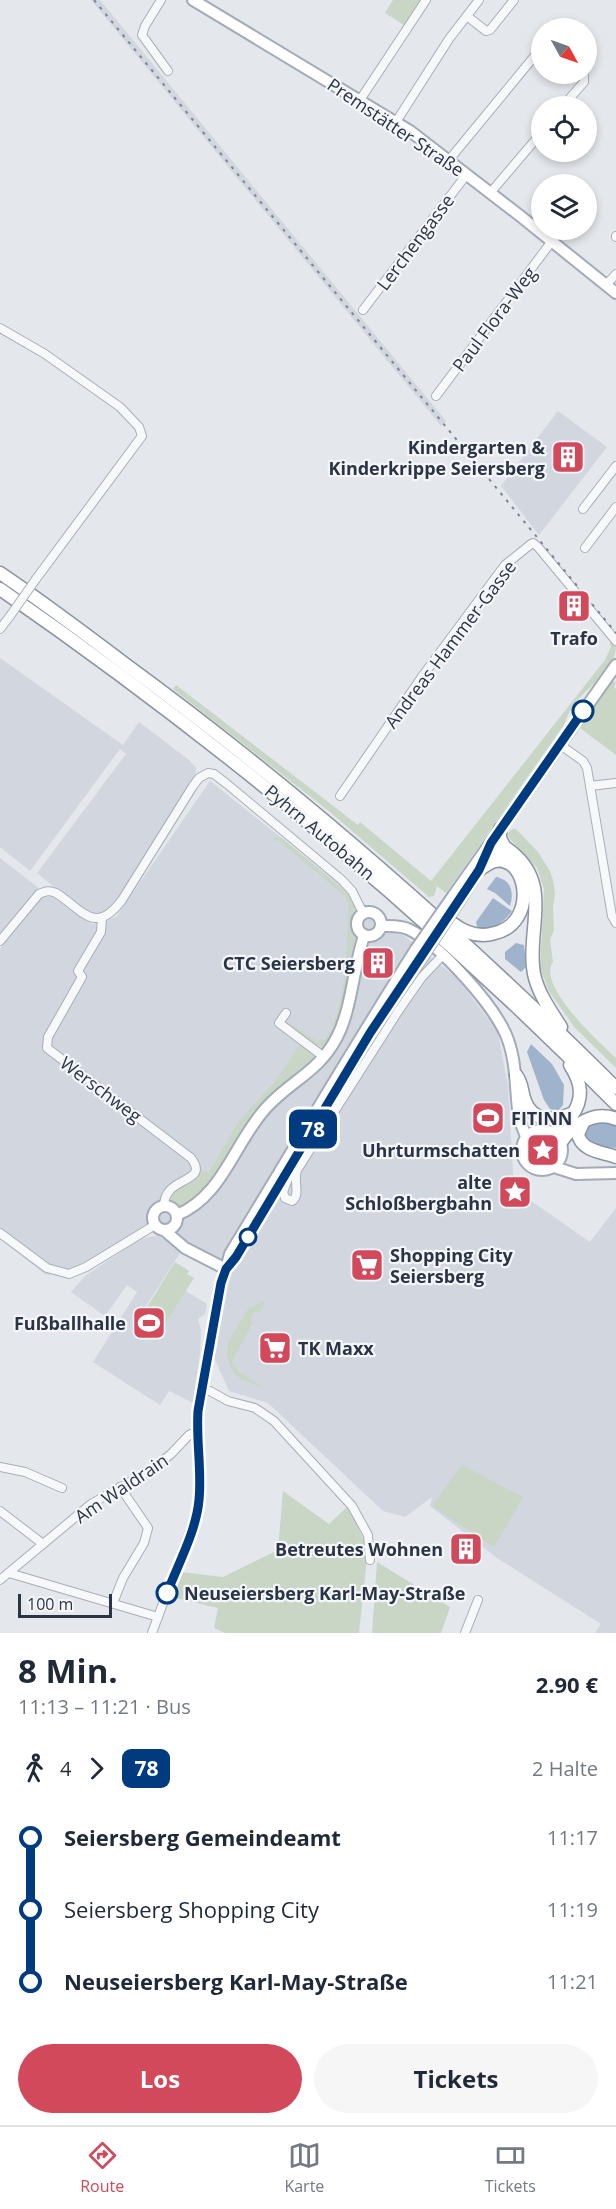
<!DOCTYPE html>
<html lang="de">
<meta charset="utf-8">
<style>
body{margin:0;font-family:"Open Sans",sans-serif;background:#f6f6f7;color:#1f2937;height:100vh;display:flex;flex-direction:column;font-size:22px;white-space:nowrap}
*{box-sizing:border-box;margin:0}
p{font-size:20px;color:#747a83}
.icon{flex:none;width:33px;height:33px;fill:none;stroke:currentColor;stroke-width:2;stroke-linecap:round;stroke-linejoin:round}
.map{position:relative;height:1633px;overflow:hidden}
.side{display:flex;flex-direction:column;background:#fff;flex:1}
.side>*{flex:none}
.badge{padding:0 12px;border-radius:9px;font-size:21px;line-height:39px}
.needle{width:39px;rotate:130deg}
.fabs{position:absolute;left:531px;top:18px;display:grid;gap:12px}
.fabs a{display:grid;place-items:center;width:66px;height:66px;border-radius:50%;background:#fff;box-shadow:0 3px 9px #0003;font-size:30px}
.scale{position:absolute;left:18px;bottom:15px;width:94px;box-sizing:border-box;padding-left:6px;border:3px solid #2b3445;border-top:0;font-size:16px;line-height:21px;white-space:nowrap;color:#2b3445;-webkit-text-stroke:4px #f4f6f9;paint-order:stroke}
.map>.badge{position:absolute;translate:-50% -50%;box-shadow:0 0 0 3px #fff}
.legs{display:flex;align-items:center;gap:9px;height:66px;padding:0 18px;font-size:20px}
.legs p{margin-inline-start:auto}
.headline{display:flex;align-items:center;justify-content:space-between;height:102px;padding:0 18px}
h1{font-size:33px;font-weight:700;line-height:45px}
.primary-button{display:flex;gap:12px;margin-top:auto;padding:12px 18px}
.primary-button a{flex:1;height:69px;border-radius:36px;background:#d1495b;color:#fff;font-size:24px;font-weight:700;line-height:69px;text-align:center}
.primary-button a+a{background:#f6f6f7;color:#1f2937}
ul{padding:0 18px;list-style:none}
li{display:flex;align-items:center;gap:21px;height:72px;font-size:22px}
li i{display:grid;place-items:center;width:9px;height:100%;margin:0 8px;background:currentColor}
li i::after{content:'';width:15px;height:15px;margin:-8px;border:4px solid;border-radius:50%;background:#fff}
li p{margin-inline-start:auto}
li:first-child i{background:linear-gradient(#0000 50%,currentColor 0)}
li:last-child i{background:linear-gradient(currentColor 50%,#0000 0)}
.tabs{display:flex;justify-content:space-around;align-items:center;height:84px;border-top:2px solid #e0e1e3;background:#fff;font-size:16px;color:#747a83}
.tabs a{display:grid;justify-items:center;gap:3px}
.tabs .current{color:#d1495b}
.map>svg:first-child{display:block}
.built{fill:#d2d6de}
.green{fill:#c9d6c5}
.water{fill:#9fb4cc}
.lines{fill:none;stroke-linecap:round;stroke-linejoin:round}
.minor-casing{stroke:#a9aeb7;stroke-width:10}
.major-casing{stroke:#a3abb8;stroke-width:14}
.highway-casing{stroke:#8b94a3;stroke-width:15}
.minor{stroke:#f7f8fa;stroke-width:8}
.major{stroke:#fff;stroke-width:10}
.highway{stroke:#fff;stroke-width:12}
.rail{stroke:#7d8696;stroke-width:2;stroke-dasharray:3 6;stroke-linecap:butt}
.minor-bridge-casing{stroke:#a9aeb7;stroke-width:10;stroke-linecap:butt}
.major-bridge-casing{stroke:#a3abb8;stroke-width:14;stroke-linecap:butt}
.minor-bridge{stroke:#f7f8fa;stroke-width:8}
.major-bridge{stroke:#fff;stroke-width:10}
.line-1-casing{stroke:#fff;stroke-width:14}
.line-1{stroke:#003b80;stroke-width:9}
.stop-1-dot{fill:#fff;stroke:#003b80;stroke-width:3}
.labels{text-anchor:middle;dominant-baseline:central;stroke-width:4.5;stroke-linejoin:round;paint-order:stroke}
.street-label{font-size:18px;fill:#2b3445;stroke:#f4f6f9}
.poi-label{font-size:18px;font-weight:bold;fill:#2b3445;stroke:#f4f6f9;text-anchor:end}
.stop-label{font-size:18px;font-weight:bold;fill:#2b3445;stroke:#f4f6f9;text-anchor:start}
</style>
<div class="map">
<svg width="616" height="1633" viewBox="0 0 616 1633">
<rect width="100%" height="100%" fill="#e4e7ec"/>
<!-- built -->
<g class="built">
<polygon points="91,0 100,0 446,421 441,426"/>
<polygon points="558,411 607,447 539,535 501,486"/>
<polygon points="0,658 123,745 139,722 189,760 196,768 195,776 119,898 103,914 95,915 87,913 37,873 126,754 120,749 30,871 0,847"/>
<polygon points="210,781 457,978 498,1032 508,1087 514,1189 590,1242 616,1208 616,1633 595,1633 601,1624 497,1558 430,1506 432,1497 405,1517 383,1511 268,1403 229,1391 214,1357 229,1280 145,1225 77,1271 46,1275 0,1239 0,949 41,898 52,896 93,924 116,917"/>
<polygon points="0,858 40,889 0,938"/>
<polygon points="152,1236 158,1236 182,1250 144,1309 142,1308 157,1338 186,1291 207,1304 205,1314 198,1319 201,1330 200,1353 193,1403 169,1391 160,1405 93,1362 137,1292 127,1285 105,1316 71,1292 85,1276 139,1240"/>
</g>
<!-- green -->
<g class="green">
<polygon points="393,0 424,0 407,27 385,13"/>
<path d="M 610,642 L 616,646 C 616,669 588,687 575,703 C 570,709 567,717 564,725 L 446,893 L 437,886 L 434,896 L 429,897 L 330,812 L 173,689 L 176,685 L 358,825 L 360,822 L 431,881 L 605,660 L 611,647 Z"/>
<polygon points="613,681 616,683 614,687 616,689 616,755 580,728"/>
<path d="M 512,829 L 516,829 L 538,852 L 550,871 L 553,880 L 555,893 L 553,908 L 554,930 L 550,940 L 553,962 C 536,985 600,1043 616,1058 L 616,1068 L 575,1028 L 549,991 L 540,968 L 544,889 L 537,868 L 509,838 L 508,833 Z"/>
<path d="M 276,837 L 282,838 L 342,889 L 349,896 L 354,907 L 352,927 L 355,941 L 349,959 L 342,1010 L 335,1030 L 327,1043 L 321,1046 L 316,1045 L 285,1023 L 286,1021 L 318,1042 L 320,1039 L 325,1040 C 348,1007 346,944 349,903 L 345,902 L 347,898 L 277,839 L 274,842 L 273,839 Z"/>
<polygon points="301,1045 312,1053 314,1060 249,1122 208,1186 193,1201 183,1206 174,1204 170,1196 177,1188 195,1181 201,1170 209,1172 239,1121 276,1080 298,1047"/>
<circle cx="542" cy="1150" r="17"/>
<polygon points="175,1262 189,1271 187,1274 194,1278 157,1338 132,1324 142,1308 145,1310"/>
<polygon points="263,1301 265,1302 259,1313 255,1311 250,1320 253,1322 232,1362 238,1371 265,1389 241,1379 234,1373 229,1363 227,1352 229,1340 248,1309"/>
<polygon points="462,1465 523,1497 494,1547 432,1506"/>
<polygon points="283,1491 329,1524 348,1506 368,1549 359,1633 225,1633 214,1628 218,1608 171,1597 181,1572 223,1577 278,1550"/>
<polygon points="377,1562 450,1607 441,1633 372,1633"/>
</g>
<!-- water -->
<g class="water">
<path d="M 496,877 C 512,880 514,893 510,906 L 495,893 L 487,889 Z"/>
<path d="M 493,898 L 512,911 C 502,924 494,930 478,930 L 476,922 Z"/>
<polygon points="516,943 524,945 526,967 521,972 505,959 505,952"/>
<polygon points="531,1044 552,1064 564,1085 563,1105 558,1111 550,1109 544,1100 527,1052"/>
<polygon points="605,1121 616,1124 616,1148 602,1147 585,1139 584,1133 588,1126"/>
</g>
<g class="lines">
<defs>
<g id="minor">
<polyline points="161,0 145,26 142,35 168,71"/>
<polyline points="467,16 486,31 490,30 514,0"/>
<polyline points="360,100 426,0"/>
<polyline points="563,106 584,82 584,76 582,74"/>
<polyline points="396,122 449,39 479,0"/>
<polyline points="449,160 542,47"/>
<polyline points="491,192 542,132"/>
<polyline points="616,237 616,236"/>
<polyline points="606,285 616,274"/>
<polyline points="363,310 467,174"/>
<polyline points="0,328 45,354 120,407 139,427 142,436 36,579"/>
<polyline points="436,396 552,241"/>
<polyline points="583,509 616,466"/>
<polyline points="585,548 616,507"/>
<polyline points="0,629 10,616"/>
<polyline points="559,744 583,761 587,768 612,916 616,923"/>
<polyline points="590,786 616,783"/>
<polyline points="340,796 421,678 505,565 531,544 533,543 538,547 616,641"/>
<path d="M 102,918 L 101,932 L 78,971 L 82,977 L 48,1037 L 47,1048 L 191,1158 C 211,1184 164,1175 164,1206"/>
<path d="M 0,941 L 39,894 C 46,891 49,890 56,893 C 83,910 95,936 122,900 L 193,786 L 199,778 L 208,773 L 214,774 L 227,784 L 342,880 L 352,891 L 363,913"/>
<polyline points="286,1013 279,1023 324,1057"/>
<path d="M 296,1157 L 283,1192 L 285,1198 L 292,1201 C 301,1195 293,1182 297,1170 L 399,1010 L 422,977 L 442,956"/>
<polyline points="0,1233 47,1268 69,1274 86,1267 155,1225"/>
<polyline points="203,1391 210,1391 228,1401 255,1408 274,1421 352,1506 368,1535 370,1560"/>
<polyline points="0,1467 25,1472 62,1488"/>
<polyline points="0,1511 43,1544"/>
<polyline points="9,1573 158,1617"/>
<polyline points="0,1580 91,1504 151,1470 171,1454 189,1435 197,1431"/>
<polyline points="113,1603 123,1578 144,1543 148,1528 120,1487"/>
<path d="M 152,1633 L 197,1512 C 202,1479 196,1445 198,1411 L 221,1283 L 226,1269"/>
<polyline points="465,1633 478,1600"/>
</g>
<g id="major">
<polyline points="193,0 410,131 519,215 616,293"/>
<polyline points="453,896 616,665"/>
<polyline points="459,901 480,868"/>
<circle cx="369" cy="924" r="12"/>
<path d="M 381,926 C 390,926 400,925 408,929 C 439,943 497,1008 508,1040 C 517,1065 515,1091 519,1117 C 520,1124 525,1131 526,1138"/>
<polyline points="380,1019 424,954"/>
<polyline points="315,1127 362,1047"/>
<circle cx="542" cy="1150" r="20"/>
<polyline points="554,1167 576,1174 616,1173"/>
<circle cx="165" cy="1218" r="12"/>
<path d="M 177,1215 C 223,1196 234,1143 266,1108 C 290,1081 319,1072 337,1037 C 352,1008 353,968 364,936"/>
<polyline points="164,1230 185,1248 226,1269"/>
<path d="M 226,1269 L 230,1254 C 292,1152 352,1050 416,949"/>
</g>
<g id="highway">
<path d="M 0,573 C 43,602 84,633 125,664 C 300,792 462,935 616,1088"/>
<path d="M 0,589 C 221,742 427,913 616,1104"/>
<polyline points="500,829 500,838 504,846"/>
<path d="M 506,862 L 494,853 L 491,843 C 501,843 508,849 515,855 C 552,888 526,932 534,974 C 538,993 550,1010 561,1027"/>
<path d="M 452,923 C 465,933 479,938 495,933 C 538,923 528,855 495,861 C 489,862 484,867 479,870"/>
<path d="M 516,1075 C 523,1084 521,1091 525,1101 C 533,1123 556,1121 573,1113"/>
<path d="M 583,1123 L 578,1134 C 581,1151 602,1152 616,1157"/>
<path d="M 553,1133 C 561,1130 566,1124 571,1117 C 584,1099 582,1083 570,1065"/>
<path d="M 561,1142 C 573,1125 594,1110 616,1119"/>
</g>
</defs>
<!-- minor casing -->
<use href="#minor" class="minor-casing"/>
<!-- major casing -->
<use href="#major" class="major-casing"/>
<!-- highway casing -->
<use href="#highway" class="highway-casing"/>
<!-- minor -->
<use href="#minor" class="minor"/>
<!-- major -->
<use href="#major" class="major"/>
<!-- highway -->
<use href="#highway" class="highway"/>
<!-- rail -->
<polyline class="rail" points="94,0 616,633"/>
<defs>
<polyline id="minor-bridge" points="10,616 36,579"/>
<g id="major-bridge">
<polyline points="416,949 453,896"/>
<polyline points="424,954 459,901"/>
</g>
</defs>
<!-- minor-bridge casing -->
<use href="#minor-bridge" class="minor-bridge-casing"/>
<!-- major-bridge casing -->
<use href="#major-bridge" class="major-bridge-casing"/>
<!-- minor-bridge -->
<use href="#minor-bridge" class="minor-bridge"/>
<!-- major-bridge -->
<use href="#major-bridge" class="major-bridge"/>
</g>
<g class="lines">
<defs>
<path id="line-1" d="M 167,1593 C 178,1564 196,1532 199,1500 C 202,1471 196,1441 198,1411 L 221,1283 L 226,1269 L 236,1257 L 370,1033 L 479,870 L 491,843 L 583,711"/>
</defs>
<!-- line-1 casing -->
<use href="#line-1" class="line-1-casing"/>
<!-- line-1 -->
<use href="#line-1" class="line-1"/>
</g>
<!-- icons -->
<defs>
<symbol id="building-square" viewBox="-11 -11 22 22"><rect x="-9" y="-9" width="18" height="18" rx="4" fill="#d1495b" stroke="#f4f6f9"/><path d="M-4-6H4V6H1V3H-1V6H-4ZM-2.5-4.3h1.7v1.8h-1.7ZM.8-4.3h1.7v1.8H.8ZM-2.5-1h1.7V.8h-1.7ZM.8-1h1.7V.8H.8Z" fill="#fff"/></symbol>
<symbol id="stadium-square" viewBox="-11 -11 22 22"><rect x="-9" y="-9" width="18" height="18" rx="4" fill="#d1495b" stroke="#f4f6f9"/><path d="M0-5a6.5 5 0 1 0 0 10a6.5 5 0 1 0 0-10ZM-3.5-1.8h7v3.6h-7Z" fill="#fff"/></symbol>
<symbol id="sight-square" viewBox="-11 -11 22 22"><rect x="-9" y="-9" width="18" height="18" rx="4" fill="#d1495b" stroke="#f4f6f9"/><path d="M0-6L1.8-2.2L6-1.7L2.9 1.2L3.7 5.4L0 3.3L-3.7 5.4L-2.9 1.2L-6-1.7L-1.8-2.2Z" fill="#fff"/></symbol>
<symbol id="supermarket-square" viewBox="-11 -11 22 22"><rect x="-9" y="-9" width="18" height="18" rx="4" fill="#d1495b" stroke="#f4f6f9"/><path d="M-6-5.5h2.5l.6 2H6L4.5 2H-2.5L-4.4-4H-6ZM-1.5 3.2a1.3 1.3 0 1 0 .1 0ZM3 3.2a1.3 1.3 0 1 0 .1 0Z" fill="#fff"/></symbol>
</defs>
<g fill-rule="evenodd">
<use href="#building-square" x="549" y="438" width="38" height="38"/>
<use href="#building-square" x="555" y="587" width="38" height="38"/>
<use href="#building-square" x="359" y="944" width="38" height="38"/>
<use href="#stadium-square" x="469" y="1099" width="38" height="38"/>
<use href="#sight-square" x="524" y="1131" width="38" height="38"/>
<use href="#sight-square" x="496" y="1173" width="38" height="38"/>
<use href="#supermarket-square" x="348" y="1246" width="38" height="38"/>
<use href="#stadium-square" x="130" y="1304" width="38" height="38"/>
<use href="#supermarket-square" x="256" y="1329" width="38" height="38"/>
<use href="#building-square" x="447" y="1530" width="38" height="38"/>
</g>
<!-- markers -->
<g class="stop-1-dot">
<circle cx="583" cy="711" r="10"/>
<circle cx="248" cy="1237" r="8"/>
<circle cx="167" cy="1593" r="10"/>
</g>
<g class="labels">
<!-- street labels -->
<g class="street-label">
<text transform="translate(396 127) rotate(34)">Premstätter Straße</text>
<text transform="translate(415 242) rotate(-53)">Lerchengasse</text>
<text transform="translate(494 319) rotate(-53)">Paul Flora-Weg</text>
<text transform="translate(450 644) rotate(-53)">Andreas Hammer-Gasse</text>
<text transform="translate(320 832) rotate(40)">Pyhrn Autobahn</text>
<text transform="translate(101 1089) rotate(37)">Werschweg</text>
<text transform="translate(121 1488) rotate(-34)">Am Waldrain</text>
</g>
<!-- poi labels -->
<g class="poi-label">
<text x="545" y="447">Kindergarten &amp;<tspan x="545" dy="21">Kinderkrippe Seiersberg</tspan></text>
<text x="574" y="638" text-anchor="middle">Trafo</text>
<text x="355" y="963">CTC Seiersberg</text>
<text x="511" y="1118" text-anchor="start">FITINN</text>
<text x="520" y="1150">Uhrturmschatten</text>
<text x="492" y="1182">alte<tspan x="492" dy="21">Schloßbergbahn</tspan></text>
<text x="390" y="1255" text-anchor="start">Shopping City<tspan x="390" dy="21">Seiersberg</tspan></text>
<text x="126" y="1323">Fußballhalle</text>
<text x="298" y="1348" text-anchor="start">TK Maxx</text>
<text x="443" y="1549">Betreutes Wohnen</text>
</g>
<!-- stop labels -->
<g class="stop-label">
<text x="184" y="1593">Neuseiersberg Karl-May-Straße</text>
</g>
</g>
</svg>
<div class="fabs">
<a><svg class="needle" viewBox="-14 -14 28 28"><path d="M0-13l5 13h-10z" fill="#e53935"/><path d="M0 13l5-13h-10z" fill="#747a83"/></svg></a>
<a><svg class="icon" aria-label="locate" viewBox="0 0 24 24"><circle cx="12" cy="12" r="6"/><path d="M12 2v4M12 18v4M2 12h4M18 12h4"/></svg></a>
<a><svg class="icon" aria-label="layers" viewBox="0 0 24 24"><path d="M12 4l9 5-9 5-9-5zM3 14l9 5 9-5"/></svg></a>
</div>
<div class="scale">100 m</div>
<b class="badge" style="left:313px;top:1129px;background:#003b80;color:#fff">78</b>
</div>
<section class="side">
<div class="headline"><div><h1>8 Min.</h1><p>11:13 – 11:21 · Bus</p></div><b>2.90 €</b></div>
<div class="legs"><svg class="icon" aria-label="walk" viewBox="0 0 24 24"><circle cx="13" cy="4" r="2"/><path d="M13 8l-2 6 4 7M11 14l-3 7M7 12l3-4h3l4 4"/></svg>4<svg class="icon" aria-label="forward" viewBox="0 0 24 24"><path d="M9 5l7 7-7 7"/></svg><b class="badge" style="background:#003b80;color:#fff">78</b><p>2 Halte</p></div>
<ul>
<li><i style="color:#003b80"></i><b>Seiersberg Gemeindeamt</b><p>11:17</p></li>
<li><i style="color:#003b80"></i><span>Seiersberg Shopping City</span><p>11:19</p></li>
<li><i style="color:#003b80"></i><b>Neuseiersberg Karl-May-Straße</b><p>11:21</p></li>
</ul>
<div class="primary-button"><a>Los</a><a>Tickets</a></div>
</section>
<nav class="tabs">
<a class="current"><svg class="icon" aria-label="directions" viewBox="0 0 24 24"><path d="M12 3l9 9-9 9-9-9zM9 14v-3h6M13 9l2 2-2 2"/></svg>Route</a>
<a><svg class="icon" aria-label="map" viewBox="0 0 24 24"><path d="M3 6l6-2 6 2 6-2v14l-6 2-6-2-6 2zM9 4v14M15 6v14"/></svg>Karte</a>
<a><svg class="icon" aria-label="tickets" viewBox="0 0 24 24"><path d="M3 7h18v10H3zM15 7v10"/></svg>Tickets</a>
</nav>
